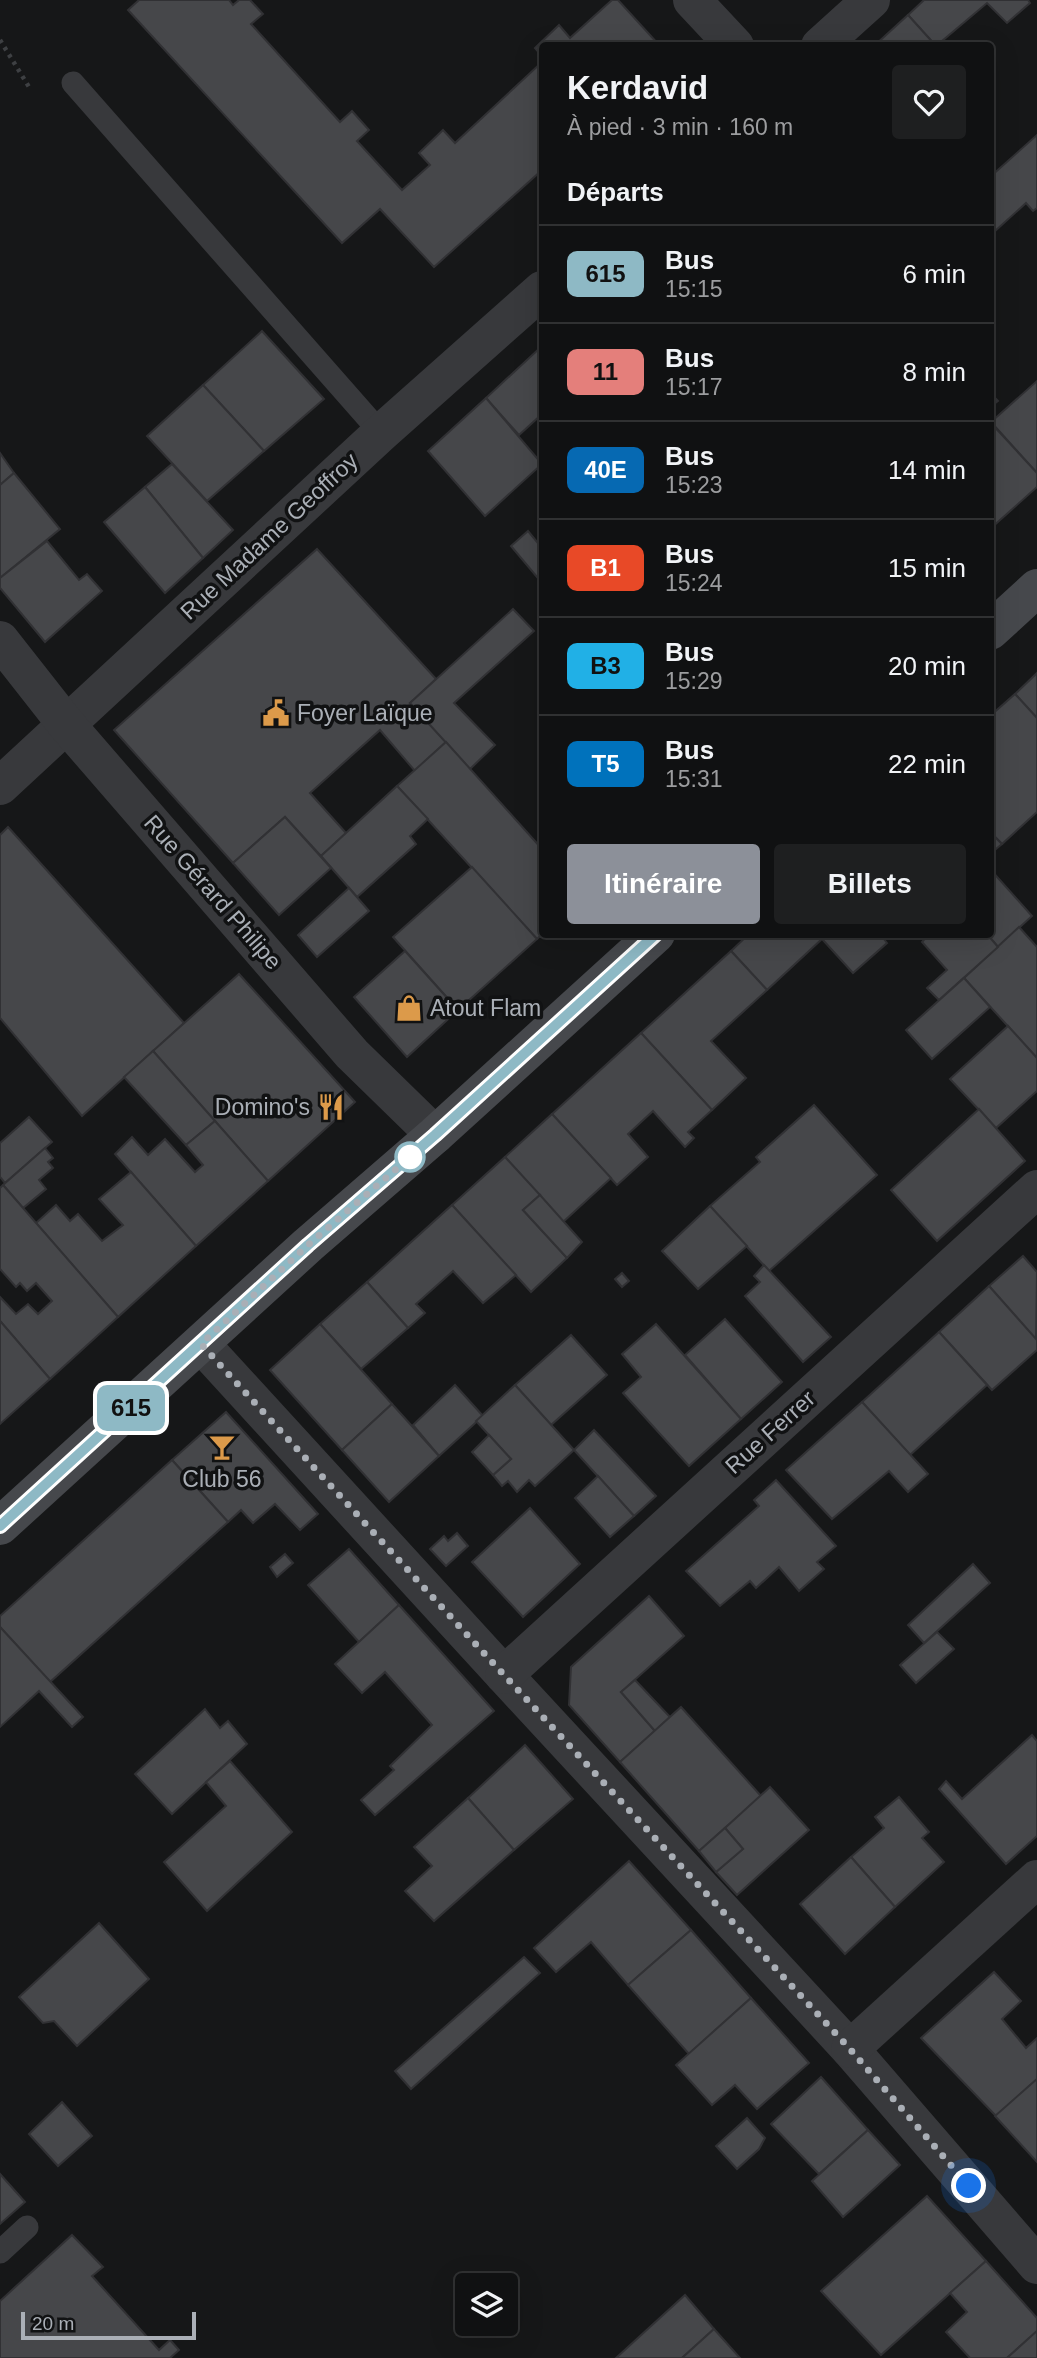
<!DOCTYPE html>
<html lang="fr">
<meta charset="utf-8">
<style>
body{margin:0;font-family:Arial,sans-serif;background:#1e1f20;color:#f1f3f6;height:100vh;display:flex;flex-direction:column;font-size:26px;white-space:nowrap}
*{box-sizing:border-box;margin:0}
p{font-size:23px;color:#9c9d9f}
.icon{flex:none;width:38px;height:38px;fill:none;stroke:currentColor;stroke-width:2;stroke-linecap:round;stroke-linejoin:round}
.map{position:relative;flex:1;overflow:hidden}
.panel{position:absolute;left:539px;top:42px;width:455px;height:896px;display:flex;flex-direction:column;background:#101112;border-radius:7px;box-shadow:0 7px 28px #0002,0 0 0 2px #303132}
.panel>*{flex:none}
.badge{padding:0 14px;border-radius:10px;font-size:24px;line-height:46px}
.tools{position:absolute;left:455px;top:2273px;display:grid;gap:14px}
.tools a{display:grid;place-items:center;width:63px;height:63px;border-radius:7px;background:#101112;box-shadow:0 7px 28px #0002,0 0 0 2px #303132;font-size:35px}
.scale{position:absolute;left:21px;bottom:18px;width:175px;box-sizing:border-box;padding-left:7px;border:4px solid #aaafb6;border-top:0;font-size:19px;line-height:24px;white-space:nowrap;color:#aaafb6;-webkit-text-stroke:5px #111213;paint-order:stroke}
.you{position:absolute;width:35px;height:35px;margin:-18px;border:5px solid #fff;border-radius:50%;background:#1a73e8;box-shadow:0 0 0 10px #1a73e833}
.map>.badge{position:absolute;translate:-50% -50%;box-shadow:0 0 0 4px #fff}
h2{padding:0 28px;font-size:26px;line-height:63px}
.round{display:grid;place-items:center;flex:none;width:74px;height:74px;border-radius:7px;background:#1e1f20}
.overview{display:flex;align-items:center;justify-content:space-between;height:119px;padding:0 28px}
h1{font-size:33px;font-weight:700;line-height:52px}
.primary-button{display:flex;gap:14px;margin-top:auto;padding:14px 28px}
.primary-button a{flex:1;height:80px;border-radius:7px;background:#8c9099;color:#fff;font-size:28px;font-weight:700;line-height:80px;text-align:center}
.primary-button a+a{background:#1e1f20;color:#f1f3f6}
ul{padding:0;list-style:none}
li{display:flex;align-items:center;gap:21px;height:98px;padding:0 28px;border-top:2px solid #303132}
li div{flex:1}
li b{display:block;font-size:26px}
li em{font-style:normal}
li .badge{min-width:77px;font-weight:700;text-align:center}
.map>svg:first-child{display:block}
.building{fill:#46474a;stroke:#313134;stroke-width:2}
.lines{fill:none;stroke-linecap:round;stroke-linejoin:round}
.path{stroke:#3e4043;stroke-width:4.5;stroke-dasharray:3.5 5;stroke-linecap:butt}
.service{stroke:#38393c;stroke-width:23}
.minor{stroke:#38393c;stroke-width:38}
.tertiary{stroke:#38393c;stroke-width:38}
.secondary{stroke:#46484c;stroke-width:38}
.line-casing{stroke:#fff;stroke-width:16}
.line{stroke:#8eb9c5;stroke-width:10}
.walk{stroke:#aaafb6;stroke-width:7;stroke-dasharray:0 12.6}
.stop-dot{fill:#fff;stroke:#8eb9c5;stroke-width:3.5}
.labels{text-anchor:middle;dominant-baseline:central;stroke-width:7;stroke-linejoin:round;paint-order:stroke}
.street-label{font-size:23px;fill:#aaafb6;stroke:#111213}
.poi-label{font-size:23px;fill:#aaafb6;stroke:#111213;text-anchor:start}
</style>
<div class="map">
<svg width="1037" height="2358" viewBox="0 0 1037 2358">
<rect width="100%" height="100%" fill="#161718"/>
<!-- building -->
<g class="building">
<polygon points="139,0 229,0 233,5 239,0 250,0 263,14 251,24 340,122 352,111 369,130 357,141 402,190 430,165 419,153 443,130 455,143 542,62 542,170 434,267 380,209 342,243 128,10"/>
<polygon points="612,0 618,0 660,46 542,46 542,56 535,48 559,25 570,38"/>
<polygon points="924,0 1028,0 1030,3 1007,23 987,3 936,46 908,15"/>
<polygon points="908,15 936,46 874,46"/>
<polygon points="1037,135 1037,208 1033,211 1026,203 995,231 990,226 990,177"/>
<polygon points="262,331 324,399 264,451 203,385"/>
<polygon points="542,346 542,414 519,435 486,398"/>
<polygon points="1037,381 1037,473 991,422"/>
<polygon points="203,385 264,451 207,501 147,436"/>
<polygon points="990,393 998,401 990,407"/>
<polygon points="486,398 542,464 485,516 428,451"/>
<polygon points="990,422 1037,473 1037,487 990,529"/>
<polygon points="0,453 14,473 0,485"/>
<polygon points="172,464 233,530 203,558 145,487"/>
<polygon points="14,473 60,529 0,578 0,485"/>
<polygon points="145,487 203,558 165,593 104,522"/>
<polygon points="528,531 542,548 542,583 511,546"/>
<polygon points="47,541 79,580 87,574 102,591 45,642 0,588 0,578"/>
<polygon points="317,549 436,679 410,703 446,742 415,771 380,730 310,793 346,833 321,856 285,817 233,863 114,730"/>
<polygon points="513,609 534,631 454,703 495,745 470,769 410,703"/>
<polygon points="1037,673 1037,718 1015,694"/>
<polygon points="1015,694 1037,718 1037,812 1002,844 990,832 990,716"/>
<polygon points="446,742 542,849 542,934 537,939 397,786"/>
<polygon points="397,786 428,819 410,836 416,844 357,897 321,856"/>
<polygon points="285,817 331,868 279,915 233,863"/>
<polygon points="8,827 184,1023 82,1116 0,1018 0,835"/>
<polygon points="990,832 1002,844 990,854"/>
<polygon points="472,867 537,939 458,1010 393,937"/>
<polygon points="990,869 1032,916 998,947 987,934 990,934"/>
<polygon points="349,888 369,911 317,957 298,935"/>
<polygon points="1019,927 1037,947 1037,1058 964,978"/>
<polygon points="749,934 880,934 887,943 853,973 822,939 767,990 731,951"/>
<polygon points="929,934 987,934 998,947 939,1000 927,988 947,970 922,942"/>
<polygon points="405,951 458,1010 407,1057 354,997"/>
<polygon points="731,951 767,990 711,1041 746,1078 712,1110 641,1033"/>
<polygon points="239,974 355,1102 268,1181 153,1051"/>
<polygon points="964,978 990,1007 932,1059 906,1030"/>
<polygon points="1008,1026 1037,1058 1037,1091 996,1128 950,1079"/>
<polygon points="641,1033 712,1110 688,1132 694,1138 685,1147 653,1111 628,1134 648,1157 617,1185 552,1114"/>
<polygon points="153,1051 215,1121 186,1145 124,1077"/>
<polygon points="814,1105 877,1175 769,1271 710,1206 760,1162 756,1157"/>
<polygon points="979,1109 1025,1161 937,1241 891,1190"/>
<polygon points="552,1114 611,1178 563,1222 505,1157"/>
<polygon points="29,1117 52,1142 5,1183 0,1177 0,1143"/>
<polygon points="215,1121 268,1181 196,1246 115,1154 132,1137 148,1155 165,1139 195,1172 203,1165 186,1145"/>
<polygon points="45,1148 53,1158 48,1162 53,1168 39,1180 46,1189 23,1208 3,1185"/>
<polygon points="505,1157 540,1195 523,1210 567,1258 531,1292 452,1205"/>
<polygon points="131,1172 196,1246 118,1317 36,1223 56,1205 70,1221 78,1214 102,1241 123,1225 99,1199"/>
<polygon points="3,1185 118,1317 50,1379 0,1321 0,1297 16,1314 28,1304 38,1314 52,1301 36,1283 27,1291 20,1283 16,1287 0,1269 0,1188"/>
<polygon points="540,1195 582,1242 567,1258 523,1210"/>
<polygon points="452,1205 516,1275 483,1303 453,1271 416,1304 425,1313 408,1328 367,1282"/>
<polygon points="710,1206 747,1246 698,1289 662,1251"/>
<polygon points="1023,1256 1037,1272 1036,1340 989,1286"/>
<polygon points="764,1265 831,1337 803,1362 745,1296 760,1282 754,1276"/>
<polygon points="622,1273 629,1281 622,1287 615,1279"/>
<polygon points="367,1282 408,1328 361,1369 320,1324"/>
<polygon points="989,1286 1037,1340 1037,1350 992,1390 939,1332"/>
<polygon points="725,1319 782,1382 741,1419 685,1355"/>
<polygon points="0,1321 50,1379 0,1424"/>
<polygon points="320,1324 392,1404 342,1450 270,1370"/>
<polygon points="656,1324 741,1419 689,1466 623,1393 641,1377 622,1354"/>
<polygon points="939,1332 987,1385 910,1455 862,1402"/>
<polygon points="571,1335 607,1375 551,1425 515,1385"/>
<polygon points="455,1385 483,1416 439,1456 413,1425"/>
<polygon points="515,1385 574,1450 535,1486 529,1480 517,1492 508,1481 502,1486 493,1475 511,1459 476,1421"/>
<polygon points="862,1402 928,1474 908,1492 889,1471 832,1519 786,1470"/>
<polygon points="392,1404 439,1456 389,1502 342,1450"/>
<polygon points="226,1412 318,1514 300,1530 275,1504 253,1523 241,1510 228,1522 172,1460"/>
<polygon points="594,1430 656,1496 634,1516 574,1450"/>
<polygon points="489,1435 511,1459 493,1475 472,1452"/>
<polygon points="172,1460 228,1522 50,1682 0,1627 0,1616"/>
<polygon points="598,1476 634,1516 610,1537 575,1498"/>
<polygon points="776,1480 836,1546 817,1562 824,1569 799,1591 779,1567 756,1588 750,1581 720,1606 686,1571 759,1506 754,1500"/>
<polygon points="530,1508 580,1564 523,1617 472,1562"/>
<polygon points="457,1533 468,1546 446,1566 430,1549 444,1536 448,1541"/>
<polygon points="349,1549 399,1605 359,1642 308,1585"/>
<polygon points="285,1554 293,1563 277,1577 270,1567"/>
<polygon points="973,1564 990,1583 924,1643 908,1625"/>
<polygon points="649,1596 684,1636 621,1692 655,1731 620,1762 569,1705 571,1667"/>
<polygon points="399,1605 494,1711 375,1815 361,1800 394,1770 390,1766 432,1725 385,1672 362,1693 335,1664"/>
<polygon points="0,1627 83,1717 72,1727 39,1691 0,1727"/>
<polygon points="937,1632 954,1649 916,1683 900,1665"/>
<polygon points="635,1680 670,1717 655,1731 621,1692"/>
<polygon points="681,1707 761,1796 699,1851 620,1762"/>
<polygon points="205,1709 220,1728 228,1721 247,1744 172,1814 135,1774"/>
<polygon points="1032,1735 1037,1741 1037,1836 1006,1864 939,1789 946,1781 962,1799"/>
<polygon points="525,1745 573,1799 514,1850 468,1798"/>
<polygon points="230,1761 292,1832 207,1911 164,1862 226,1806 206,1782"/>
<polygon points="770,1787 809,1830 737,1895 716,1872 743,1849 725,1828"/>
<polygon points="899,1797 929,1832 922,1838 944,1862 895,1907 851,1857 884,1828 875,1817"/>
<polygon points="468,1798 514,1850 434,1921 405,1891 432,1866 414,1847"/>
<polygon points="725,1828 743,1849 716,1872 699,1851"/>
<polygon points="851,1857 895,1907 845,1954 800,1904"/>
<polygon points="629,1861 691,1930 628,1985 591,1942 556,1972 534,1948"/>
<polygon points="99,1923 149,1979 77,2046 54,2021 43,2023 19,1997"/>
<polygon points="691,1930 751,1998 689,2054 628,1985"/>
<polygon points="524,1957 540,1973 411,2089 395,2071"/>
<polygon points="994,1972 1021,2001 1002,2019 1026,2048 1037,2038 1037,2079 996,2116 921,2038"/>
<polygon points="751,1998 809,2063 757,2109 735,2085 712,2105 676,2065"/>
<polygon points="821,2077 868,2130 819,2174 771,2124"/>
<polygon points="1037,2079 1037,2162 995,2116"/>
<polygon points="62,2102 92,2136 58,2166 29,2134"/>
<polygon points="747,2118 765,2138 759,2149 737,2169 716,2146"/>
<polygon points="868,2130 900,2165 843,2217 812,2181"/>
<polygon points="0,2174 25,2202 0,2224"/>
<polygon points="927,2196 986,2261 881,2355 821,2291"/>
<polygon points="72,2235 103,2267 92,2276 159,2350 170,2340 179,2350 170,2358 0,2358 0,2301"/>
<polygon points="986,2261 1037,2318 1037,2331 1007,2358 970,2358 946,2332 967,2312 950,2293"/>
<polygon points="685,2295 714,2329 682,2358 616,2358"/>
<polygon points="714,2329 740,2358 682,2358"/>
<polygon points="1037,2331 1037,2358 1007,2358"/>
</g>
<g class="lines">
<!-- path -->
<polyline class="path" points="0,40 29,87"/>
<!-- service -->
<g class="service">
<polyline points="73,83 381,433"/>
<polyline points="0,2252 27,2227"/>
</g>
<!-- minor -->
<g class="minor">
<polyline points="692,0 735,46"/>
<polyline points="820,46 871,0"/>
<polyline points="0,786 381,433 542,290"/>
<polyline points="201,1344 504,1675 850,2049 1037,2265"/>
<polyline points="504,1675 1037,1189"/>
<polyline points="850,2049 1037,1879"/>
</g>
<!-- tertiary -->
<polyline class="tertiary" points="0,640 66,724 352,1054 435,1135"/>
<!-- secondary -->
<g class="secondary">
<polyline points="990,631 1037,588"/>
<polyline points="0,1526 308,1245 435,1135 656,934"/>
</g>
</g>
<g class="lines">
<defs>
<polyline id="line" points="0,1526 308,1245 435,1135 656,934"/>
</defs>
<!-- line casing -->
<use href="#line" class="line-casing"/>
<!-- line -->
<use href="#line" class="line"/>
<!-- walk -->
<polyline class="walk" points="410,1157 417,1151 308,1245 201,1344 504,1675 850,2049 969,2186"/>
</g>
<!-- icons -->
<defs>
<symbol id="civic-bare" viewBox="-9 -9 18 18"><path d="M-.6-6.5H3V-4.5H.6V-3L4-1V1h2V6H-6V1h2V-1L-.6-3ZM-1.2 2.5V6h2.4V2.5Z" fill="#dc9a4a" stroke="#111213" stroke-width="2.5" paint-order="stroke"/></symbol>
<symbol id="shop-bare" viewBox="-9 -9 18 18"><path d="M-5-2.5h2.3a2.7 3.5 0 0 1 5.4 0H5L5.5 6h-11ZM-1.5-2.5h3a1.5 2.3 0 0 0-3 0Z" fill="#dc9a4a" stroke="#111213" stroke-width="2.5" paint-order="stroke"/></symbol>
<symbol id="restaurant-bare" viewBox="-9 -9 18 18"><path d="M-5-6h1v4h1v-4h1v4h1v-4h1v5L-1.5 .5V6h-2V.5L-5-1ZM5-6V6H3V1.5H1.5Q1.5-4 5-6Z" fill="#dc9a4a" stroke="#111213" stroke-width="2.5" paint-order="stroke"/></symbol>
<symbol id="bar-bare" viewBox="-9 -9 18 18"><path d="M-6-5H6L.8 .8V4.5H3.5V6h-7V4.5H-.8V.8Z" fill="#dc9a4a" stroke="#111213" stroke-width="2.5" paint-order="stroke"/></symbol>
</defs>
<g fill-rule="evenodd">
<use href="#civic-bare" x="257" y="694" width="38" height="38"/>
<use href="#shop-bare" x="390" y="989" width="38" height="38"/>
<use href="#restaurant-bare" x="312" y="1088" width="38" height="38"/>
<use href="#bar-bare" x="203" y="1428" width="38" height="38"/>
</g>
<!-- markers -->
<circle class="stop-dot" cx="410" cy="1157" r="14"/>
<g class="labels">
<!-- street labels -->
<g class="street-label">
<text transform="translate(269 536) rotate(-43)">Rue Madame Geoffroy</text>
<text transform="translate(213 892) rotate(49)">Rue Gérard Philipe</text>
<text transform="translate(770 1432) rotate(-42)">Rue Ferrer</text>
</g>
<!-- poi labels -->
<g class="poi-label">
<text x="297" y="713">Foyer Laïque</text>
<text x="430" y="1008">Atout Flam</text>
<text x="310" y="1107" text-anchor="end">Domino's</text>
<text x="222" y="1479" text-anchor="middle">Club 56</text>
</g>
</g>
</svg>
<div class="tools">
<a><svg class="icon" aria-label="layers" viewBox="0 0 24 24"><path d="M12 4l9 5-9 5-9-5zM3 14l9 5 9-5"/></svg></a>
</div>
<div class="scale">20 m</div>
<div class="you" style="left:969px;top:2186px"></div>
<b class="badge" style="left:131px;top:1408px;background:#8eb9c5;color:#111">615</b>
<section class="panel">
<div class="overview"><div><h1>Kerdavid</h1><p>À pied · 3 min · 160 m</p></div><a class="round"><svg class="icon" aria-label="heart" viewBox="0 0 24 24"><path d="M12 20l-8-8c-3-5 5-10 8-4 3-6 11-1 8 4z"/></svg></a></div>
<h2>Départs</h2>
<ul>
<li><span class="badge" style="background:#8eb9c5;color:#111">615</span><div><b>Bus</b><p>15:15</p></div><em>6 min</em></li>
<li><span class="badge" style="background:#e47f7b;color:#111">11</span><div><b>Bus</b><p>15:17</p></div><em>8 min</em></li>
<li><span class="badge" style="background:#0669b2;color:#fff">40E</span><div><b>Bus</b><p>15:23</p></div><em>14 min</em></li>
<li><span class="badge" style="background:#e84927;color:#fff">B1</span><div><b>Bus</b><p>15:24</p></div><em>15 min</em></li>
<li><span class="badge" style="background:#21b0e6;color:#111">B3</span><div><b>Bus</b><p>15:29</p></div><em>20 min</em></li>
<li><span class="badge" style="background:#0072bc;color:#fff">T5</span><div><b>Bus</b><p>15:31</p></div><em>22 min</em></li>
</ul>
<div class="primary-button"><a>Itinéraire</a><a>Billets</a></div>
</section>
</div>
